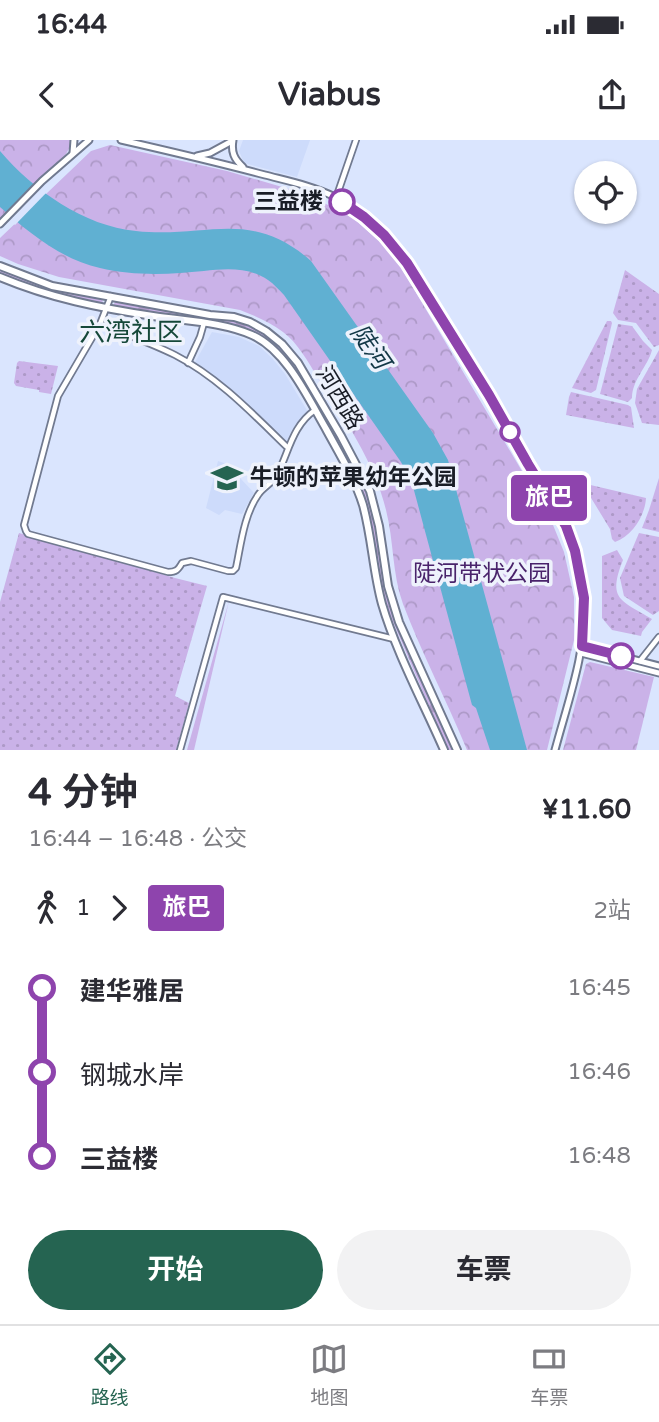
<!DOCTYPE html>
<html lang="zh">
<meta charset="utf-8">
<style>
body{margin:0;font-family:"Varela Round","Noto Sans SC",sans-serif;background:#f2f2f3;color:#2b2b33;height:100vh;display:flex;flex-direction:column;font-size:26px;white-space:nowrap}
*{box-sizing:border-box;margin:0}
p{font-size:23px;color:#7c7c81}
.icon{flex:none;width:38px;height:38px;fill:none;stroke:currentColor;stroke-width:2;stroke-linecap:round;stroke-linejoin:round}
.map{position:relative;height:610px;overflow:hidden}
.drawer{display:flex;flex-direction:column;background:#fff;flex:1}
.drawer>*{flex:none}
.badge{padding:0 14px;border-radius:5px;font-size:24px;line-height:46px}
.tools{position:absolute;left:574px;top:21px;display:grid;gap:14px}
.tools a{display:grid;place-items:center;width:63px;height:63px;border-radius:50%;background:#fff;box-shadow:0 2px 5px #0004;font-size:35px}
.map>.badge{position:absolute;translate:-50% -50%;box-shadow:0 0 0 4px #fff}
.legs{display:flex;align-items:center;gap:10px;height:77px;padding:0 28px;font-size:23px}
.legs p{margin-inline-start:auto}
.summary{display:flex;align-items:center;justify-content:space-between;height:119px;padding:0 28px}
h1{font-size:38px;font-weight:700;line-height:52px}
.cta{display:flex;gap:14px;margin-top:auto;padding:14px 28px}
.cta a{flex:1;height:80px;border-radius:42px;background:#256451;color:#fff;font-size:28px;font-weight:700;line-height:80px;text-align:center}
.cta a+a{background:#f2f2f3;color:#2b2b33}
ul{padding:0 28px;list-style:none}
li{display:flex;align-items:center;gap:24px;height:84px;font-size:26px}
li i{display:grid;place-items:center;width:10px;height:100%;margin:0 9px;background:currentColor}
li i::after{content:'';width:18px;height:18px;margin:-9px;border:5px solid;border-radius:50%;background:#fff}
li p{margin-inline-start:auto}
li:first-child i{background:linear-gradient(#0000 50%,currentColor 0)}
li:last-child i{background:linear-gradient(currentColor 50%,#0000 0)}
.status{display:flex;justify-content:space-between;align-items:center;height:49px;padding:0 35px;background:#fff;direction:ltr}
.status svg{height:19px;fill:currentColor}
header{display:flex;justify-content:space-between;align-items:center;height:91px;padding:0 28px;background:#fff;font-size:32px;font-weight:700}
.dock{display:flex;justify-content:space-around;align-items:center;height:98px;border-top:2px solid #e1e1e2;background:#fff;font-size:19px;color:#7c7c81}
.dock a{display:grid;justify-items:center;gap:4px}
.dock .selected{color:#256451}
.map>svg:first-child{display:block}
.built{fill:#cddbfb}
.grass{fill:#cab2e8}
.forest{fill:url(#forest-firs)}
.park{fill:url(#park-crowns)}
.garden{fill:url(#garden-dots)}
.water{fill:#60b0d2}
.pier{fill:#dae5fe}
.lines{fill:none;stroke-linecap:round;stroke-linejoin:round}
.minor-casing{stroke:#717a90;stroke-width:8}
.tertiary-casing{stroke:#717a90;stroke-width:9}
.secondary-casing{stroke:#717a90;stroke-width:10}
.minor{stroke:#fff;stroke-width:4.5}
.tertiary{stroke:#fff;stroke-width:5}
.secondary{stroke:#fff;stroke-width:6}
.line-1-casing{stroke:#fff;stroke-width:16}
.line-1{stroke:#8e44ad;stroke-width:10}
.stop-1-dot{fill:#fff;stroke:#8e44ad;stroke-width:3.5}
.labels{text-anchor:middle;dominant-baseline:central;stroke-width:7;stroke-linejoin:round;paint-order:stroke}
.stop-label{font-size:23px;font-weight:bold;fill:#191d26;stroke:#eef2fc;text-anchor:end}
.street-label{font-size:23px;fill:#191d26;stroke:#eef2fc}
.poi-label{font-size:23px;font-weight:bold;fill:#191d26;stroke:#eef2fc;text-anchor:start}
.park-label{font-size:23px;fill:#49236b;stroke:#eef2fc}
.water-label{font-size:24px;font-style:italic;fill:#123746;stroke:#eef2fc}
.quarter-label{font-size:26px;fill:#154839;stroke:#eef2fc}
</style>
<div class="status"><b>16:44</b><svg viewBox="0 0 49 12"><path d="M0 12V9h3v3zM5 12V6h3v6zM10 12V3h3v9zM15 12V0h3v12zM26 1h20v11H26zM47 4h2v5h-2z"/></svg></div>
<header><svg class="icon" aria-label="back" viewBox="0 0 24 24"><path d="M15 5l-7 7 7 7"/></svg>Viabus<svg class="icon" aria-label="share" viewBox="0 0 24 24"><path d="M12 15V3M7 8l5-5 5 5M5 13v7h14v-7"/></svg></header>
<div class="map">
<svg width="659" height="610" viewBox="0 0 659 610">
<defs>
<pattern id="forest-firs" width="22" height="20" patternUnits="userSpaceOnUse" patternTransform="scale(1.75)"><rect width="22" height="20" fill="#cab2e8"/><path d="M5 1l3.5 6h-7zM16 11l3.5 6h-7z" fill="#ad99c7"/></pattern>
<pattern id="park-crowns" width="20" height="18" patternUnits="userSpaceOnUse" patternTransform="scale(1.75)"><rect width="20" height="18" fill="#cab2e8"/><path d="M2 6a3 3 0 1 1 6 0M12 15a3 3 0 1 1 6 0" fill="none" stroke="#ad99c7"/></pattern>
<pattern id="garden-dots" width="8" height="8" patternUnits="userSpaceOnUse" patternTransform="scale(1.75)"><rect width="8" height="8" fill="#cab2e8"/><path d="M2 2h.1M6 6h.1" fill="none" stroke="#ad99c7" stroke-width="1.8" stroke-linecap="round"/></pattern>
</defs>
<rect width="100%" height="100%" fill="#dae5fe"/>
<!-- built -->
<g class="built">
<polygon points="243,0 310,0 297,37 244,23 239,11"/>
<polygon points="212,192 239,197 259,206 272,218 285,234 308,272 291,307 232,252 194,224"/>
<polygon points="218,321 227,324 254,353 242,374 225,370 219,375 206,368"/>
</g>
<!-- grass -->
<polygon class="grass" points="229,461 194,610 187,610"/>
<!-- forest -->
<g class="forest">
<polygon points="0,131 59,150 102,158 103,164 57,154 0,133"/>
<path d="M 116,160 L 233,181 C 277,193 293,223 316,259 L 316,262 L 314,262 C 290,223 281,203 237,186 L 113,166 Z"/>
<polygon points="321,269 323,269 366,353 378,393 385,447 393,474 452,610 448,610 390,475 379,439 373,389 362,351 320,271"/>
</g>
<!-- park -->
<g class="park">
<path d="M 0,0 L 70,0 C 72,5 68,10 66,14 L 0,80 Z"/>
<path d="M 110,5 L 227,31 L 306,54 L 352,77 L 387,108 L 399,124 L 551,380 L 564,412 L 574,457 L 574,500 L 547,610 L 467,610 C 447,561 422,514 403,464 C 392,434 394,401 386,370 C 375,323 344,278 318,238 C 308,222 298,203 283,192 C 270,182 255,176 240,170 L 59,137 L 18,124 L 0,116 L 0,98 L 91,11 Z"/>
<polygon points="590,522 654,537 636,610 563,610 586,524"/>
</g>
<!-- garden -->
<g class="garden">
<polygon points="625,130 659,154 659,205 654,207 636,183 618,180 613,173"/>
<polygon points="607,181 611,181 612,183 596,250 591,253 572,248"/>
<path d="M 618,184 L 632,186 L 643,201 L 652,210 C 648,226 632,240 632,258 L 628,262 L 600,254 Z"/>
<polygon points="659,210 659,285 642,283 635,263 637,249"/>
<polygon points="19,221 58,226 51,254 39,252 39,250 16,246 14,243 17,223"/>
<polygon points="571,252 628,265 631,267 634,288 566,275 569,257"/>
<polygon points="659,338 659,392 642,388 649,370"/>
<path d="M 582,343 L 646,358 C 645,376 632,396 615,402 L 612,399 L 610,389 Z"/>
<polygon points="19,393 175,438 207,446 175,556 189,563 176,610 0,610 0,462"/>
<polygon points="639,393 659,397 659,471 653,475 624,456 620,438"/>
<path d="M 617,410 L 623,420 C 607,460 621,460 652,479 L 642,492 L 641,496 L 612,490 L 602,478 L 602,416 Z"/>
</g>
<!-- water -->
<path class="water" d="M 0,11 C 33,50 84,86 136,91 C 206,99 250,67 311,121 L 433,293 L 448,320 L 527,610 L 490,610 L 476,568 L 472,565 L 412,343 L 401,322 L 284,155 C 279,150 274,144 268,140 C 241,122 209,132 180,133 C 153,135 125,134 100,128 C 62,120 28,92 0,67 Z"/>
<!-- pier -->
<polygon class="pier" points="37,42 48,51 15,85 4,75"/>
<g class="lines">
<defs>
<g id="minor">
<polyline points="336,58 356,0"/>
<path d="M 111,156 L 100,184 L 58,256 L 24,385 L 26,391 L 28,394 L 168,432 C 176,432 178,430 182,423 L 191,421 L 228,431 L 233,431 L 236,428 C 241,404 244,375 258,355 C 263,347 272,344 277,335 C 289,312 292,286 315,270"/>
<path d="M 100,184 C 125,194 151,203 175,215 C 218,237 253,274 287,307"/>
<polyline points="188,223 200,197 204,183"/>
<polyline points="640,521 659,497"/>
<polyline points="180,610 223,457 394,499"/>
</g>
<g id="tertiary">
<path d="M 121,0 C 169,11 217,22 265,35 C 288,41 313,46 335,57 C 388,83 418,141 448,188 C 475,232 500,276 526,320 C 538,342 557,365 566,388 C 576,410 583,436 584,460 C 587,511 568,561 555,610"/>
<path d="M 233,0 C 231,12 234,19 243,27"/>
<polyline points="73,13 74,0"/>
<polyline points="197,16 210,13 232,1"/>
<polyline points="0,84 42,41 89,0"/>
<polyline points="582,506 659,526"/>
<polyline points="581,513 659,533"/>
</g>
<g id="secondary">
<polyline points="0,126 52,146 210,175 234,177 250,182 266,191 282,204 298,223 341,296 370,351 379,386 388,446 399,482 457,610"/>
<path d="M 0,137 C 50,158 100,168 153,176 C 186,181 222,182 252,195 C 286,210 308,258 326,289 C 339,313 355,339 363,365 C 372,398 373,431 382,464 C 396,512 424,564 444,610"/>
</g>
</defs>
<!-- minor casing -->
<use href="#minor" class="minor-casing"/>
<!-- tertiary casing -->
<use href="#tertiary" class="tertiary-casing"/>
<!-- secondary casing -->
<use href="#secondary" class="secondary-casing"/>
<!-- minor -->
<use href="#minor" class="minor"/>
<!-- tertiary -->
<use href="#tertiary" class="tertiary"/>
<!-- secondary -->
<use href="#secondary" class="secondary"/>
</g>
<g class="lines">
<defs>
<polyline id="line-1" points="342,62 364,77 384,95 407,123 489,255 528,324 566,386 575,411 584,458 582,506 621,516"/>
</defs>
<!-- line-1 casing -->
<use href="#line-1" class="line-1-casing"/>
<!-- line-1 -->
<use href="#line-1" class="line-1"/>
</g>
<!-- icons -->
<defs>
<symbol id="school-bare" viewBox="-9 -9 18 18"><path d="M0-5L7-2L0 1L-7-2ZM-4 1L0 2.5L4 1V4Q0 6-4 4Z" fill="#256451" stroke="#eef2fc" stroke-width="2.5" paint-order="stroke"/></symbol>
</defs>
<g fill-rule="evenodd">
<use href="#school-bare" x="205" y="316" width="44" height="44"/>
</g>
<!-- markers -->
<g class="stop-1-dot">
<circle cx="342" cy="62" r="12"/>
<circle cx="510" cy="292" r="9"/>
<circle cx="621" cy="516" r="12"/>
</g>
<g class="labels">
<!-- stop labels -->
<g class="stop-label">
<text x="323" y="62">三益楼</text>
</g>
<!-- street labels -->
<g class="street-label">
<text transform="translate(339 258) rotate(59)">河西路</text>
</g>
<!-- poi labels -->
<g class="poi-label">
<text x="250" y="338">牛顿的苹果幼年公园</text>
</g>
<!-- park labels -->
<g class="park-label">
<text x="482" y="434">陡河带状公园</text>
</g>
<!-- water labels -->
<g class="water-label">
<text transform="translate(370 207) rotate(55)">陡河</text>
</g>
<!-- quarter labels -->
<g class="quarter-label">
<text x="131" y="192">六湾社区</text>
</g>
</g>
</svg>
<div class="tools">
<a><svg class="icon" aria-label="locate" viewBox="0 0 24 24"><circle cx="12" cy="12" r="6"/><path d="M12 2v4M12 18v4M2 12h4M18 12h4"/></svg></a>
</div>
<b class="badge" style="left:549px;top:358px;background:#8e44ad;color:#fff">旅巴</b>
</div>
<section class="drawer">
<div class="summary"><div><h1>4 分钟</h1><p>16:44 – 16:48 · 公交</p></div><b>¥11.60</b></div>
<div class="legs"><svg class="icon" aria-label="walk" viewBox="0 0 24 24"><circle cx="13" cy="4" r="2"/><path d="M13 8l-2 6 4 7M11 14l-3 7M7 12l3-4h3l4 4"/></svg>1<svg class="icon" aria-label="forward" viewBox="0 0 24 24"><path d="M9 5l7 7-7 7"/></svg><b class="badge" style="background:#8e44ad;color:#fff">旅巴</b><p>2站</p></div>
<ul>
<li><i style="color:#8e44ad"></i><b>建华雅居</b><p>16:45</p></li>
<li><i style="color:#8e44ad"></i><span>钢城水岸</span><p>16:46</p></li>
<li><i style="color:#8e44ad"></i><b>三益楼</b><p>16:48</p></li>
</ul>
<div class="cta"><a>开始</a><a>车票</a></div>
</section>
<nav class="dock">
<a class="selected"><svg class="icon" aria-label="directions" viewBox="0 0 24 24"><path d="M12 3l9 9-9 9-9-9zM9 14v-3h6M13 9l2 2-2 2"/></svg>路线</a>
<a><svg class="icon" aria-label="map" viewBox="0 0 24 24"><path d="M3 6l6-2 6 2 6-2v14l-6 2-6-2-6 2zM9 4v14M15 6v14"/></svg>地图</a>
<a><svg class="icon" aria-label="tickets" viewBox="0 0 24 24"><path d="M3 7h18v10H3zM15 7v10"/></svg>车票</a>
</nav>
